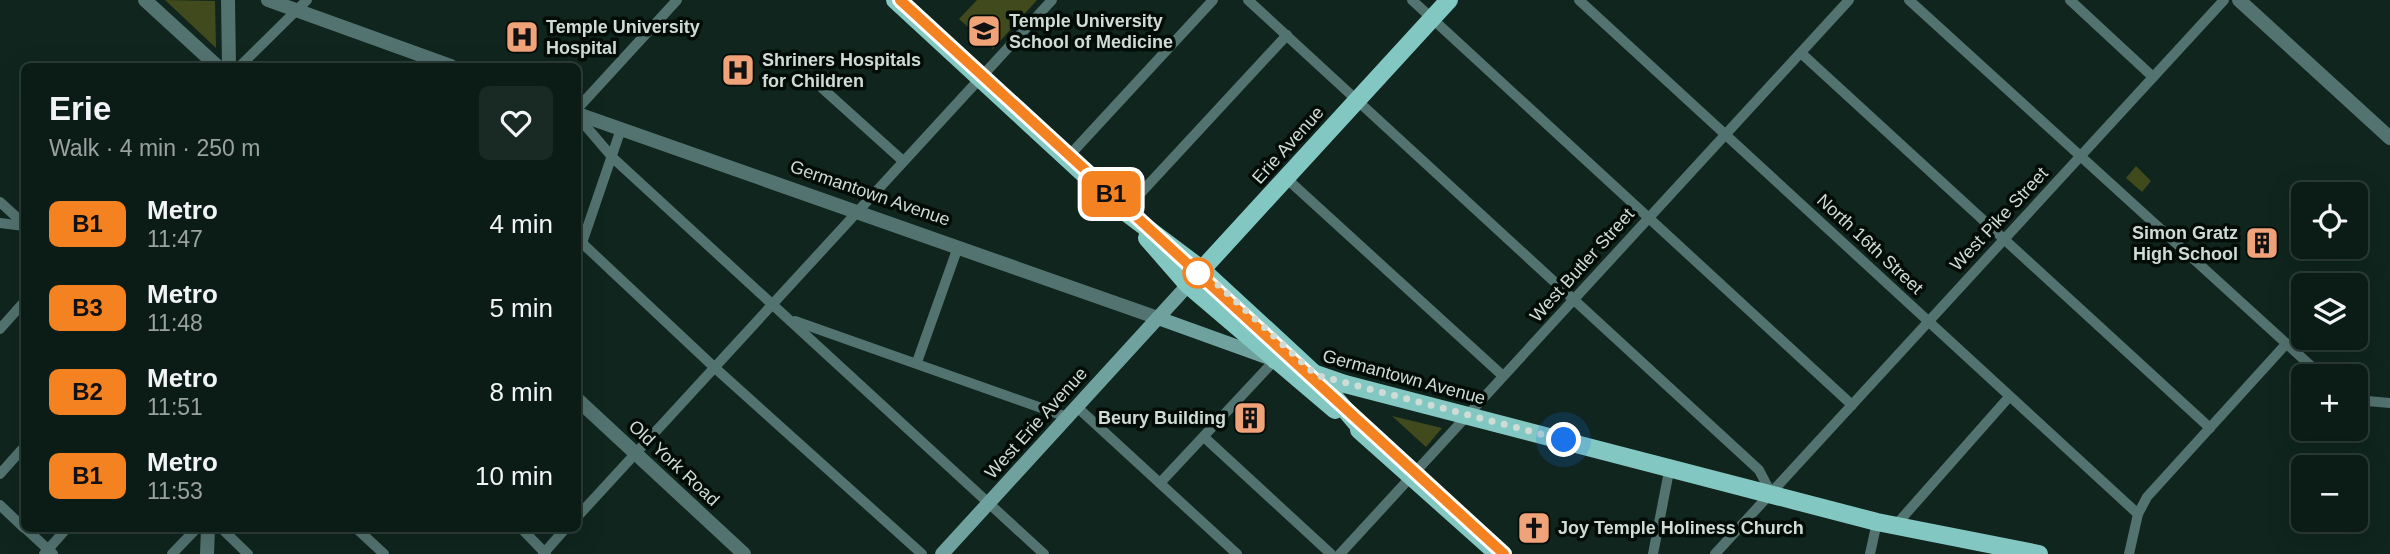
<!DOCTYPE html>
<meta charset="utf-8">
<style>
body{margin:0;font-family:Arial,sans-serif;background:#192923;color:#f1f3f6;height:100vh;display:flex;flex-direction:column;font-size:26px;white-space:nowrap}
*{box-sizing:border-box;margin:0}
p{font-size:23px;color:#9aa1a1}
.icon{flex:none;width:38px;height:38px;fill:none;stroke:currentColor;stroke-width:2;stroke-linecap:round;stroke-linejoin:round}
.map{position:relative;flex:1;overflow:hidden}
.panel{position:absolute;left:21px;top:63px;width:560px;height:469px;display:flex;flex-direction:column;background:#0b1c16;border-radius:10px;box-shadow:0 7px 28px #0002,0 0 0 2px #2b3a35}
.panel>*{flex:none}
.badge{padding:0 14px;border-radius:10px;font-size:24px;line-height:46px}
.buttons{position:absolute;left:2291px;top:182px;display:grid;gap:14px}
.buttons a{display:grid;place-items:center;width:77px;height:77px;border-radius:10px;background:#0b1c16;box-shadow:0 7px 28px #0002,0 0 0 2px #2b3a35;font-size:35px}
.you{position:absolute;width:35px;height:35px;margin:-18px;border:5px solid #fff;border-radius:50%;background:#1a73e8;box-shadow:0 0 0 10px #1a73e833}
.map>.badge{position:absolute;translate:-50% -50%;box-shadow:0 0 0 4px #fff}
.round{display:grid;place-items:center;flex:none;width:74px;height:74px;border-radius:10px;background:#192923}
.overview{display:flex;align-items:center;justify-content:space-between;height:119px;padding:0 28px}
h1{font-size:33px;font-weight:700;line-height:52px}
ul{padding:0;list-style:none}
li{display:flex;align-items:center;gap:21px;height:84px;padding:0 28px}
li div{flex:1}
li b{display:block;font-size:26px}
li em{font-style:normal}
li .badge{min-width:77px;font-weight:700;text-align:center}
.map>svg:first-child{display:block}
.green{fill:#414a1c}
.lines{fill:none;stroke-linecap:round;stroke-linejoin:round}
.minor{stroke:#537370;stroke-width:10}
.tertiary{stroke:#537370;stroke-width:14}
.secondary{stroke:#6fa29e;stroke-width:14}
.primary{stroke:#83c7c2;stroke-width:18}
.line-casing{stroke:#fff;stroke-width:16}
.line{stroke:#f58220;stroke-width:10}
.walk{stroke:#cfdcd6;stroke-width:7;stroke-dasharray:0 12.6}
.stop-dot{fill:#fff;stroke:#f58220;stroke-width:3.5}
.labels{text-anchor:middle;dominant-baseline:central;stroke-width:7;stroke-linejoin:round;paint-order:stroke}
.poi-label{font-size:18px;font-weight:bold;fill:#cfdcd6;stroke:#040c08;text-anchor:start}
.street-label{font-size:18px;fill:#cfdcd6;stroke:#040c08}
</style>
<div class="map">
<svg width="2390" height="554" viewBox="0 0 2390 554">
<rect width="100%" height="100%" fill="#0f251d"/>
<!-- green -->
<g class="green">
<polygon points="165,0 215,1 216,48"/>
<polygon points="977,0 1037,0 993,49 959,19"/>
<polygon points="2136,166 2151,181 2142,192 2126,178"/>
<polygon points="1392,416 1442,428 1426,447"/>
</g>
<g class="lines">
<!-- minor -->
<g class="minor">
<polyline points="1248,0 1759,470 1771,493"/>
<polyline points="1412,0 1852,405"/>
<polyline points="1579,0 2138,514"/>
<polyline points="1909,0 2322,376"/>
<polyline points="2070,0 2153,77"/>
<polyline points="1801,53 2210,428"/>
<polyline points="240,66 307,0"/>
<polyline points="822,88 903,161"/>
<polyline points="578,108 677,0"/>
<polyline points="578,117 613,158 1044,554"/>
<polyline points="1067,158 1213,0"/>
<polyline points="1286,178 1503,376"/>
<polyline points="0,202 24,224"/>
<polyline points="1124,211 1287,35"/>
<polyline points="0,223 24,226"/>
<polyline points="582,243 714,367 922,554"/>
<polyline points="578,247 582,243 621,129"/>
<polyline points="795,321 1067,417"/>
<polyline points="0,329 24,302"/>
<polyline points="917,362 958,247"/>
<polyline points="2356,400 2390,403"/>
<polyline points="1077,407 1237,554"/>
<polyline points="1204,437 1331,554"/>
<polyline points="0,474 24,447"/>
<polyline points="1160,483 1275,360"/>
<polyline points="0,505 24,528"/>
<polyline points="578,516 1052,0"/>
<polyline points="1895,526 2009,397"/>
<polyline points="25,528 53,554"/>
<polyline points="221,528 248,554"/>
<polyline points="356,528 384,554"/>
<polyline points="521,528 546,554"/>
<polyline points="44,554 67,528"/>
<polyline points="172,554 197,528"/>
<polyline points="543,554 566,528"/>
<polyline points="1340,554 1849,0"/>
<polyline points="1653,554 1670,466"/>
<polyline points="1715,554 2224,0"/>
<polyline points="1870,554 1877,522"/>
<polyline points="2129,554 2138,514 2147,497 2286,344"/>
</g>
<!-- tertiary -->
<g class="tertiary">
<polyline points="145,0 217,66"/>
<polyline points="228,0 229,66"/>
<polyline points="268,0 451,66"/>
<polyline points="2239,0 2390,138"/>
<polyline points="578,114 1158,318"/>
<polyline points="578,400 744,554"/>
<polyline points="207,554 208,528"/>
</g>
<!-- secondary -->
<g class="secondary">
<polyline points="1158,318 1269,358"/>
<polyline points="942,554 1188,285"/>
</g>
<!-- primary -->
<g class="primary">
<polyline points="895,0 1124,211 1200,268 1316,375 1368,437"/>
<polyline points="1147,238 1188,285 1335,410"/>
<polyline points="1195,277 1449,0"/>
<polyline points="1275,360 1345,384 1877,522 2039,554"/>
<polyline points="1359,430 1498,554"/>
</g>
</g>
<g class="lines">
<defs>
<polyline id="line" points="900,0 1504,554"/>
</defs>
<!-- line casing -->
<use href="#line" class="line-casing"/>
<!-- line -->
<use href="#line" class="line"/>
<!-- walk -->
<polyline class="walk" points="1198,273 1204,272 1316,375 1564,440"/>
</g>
<!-- icons -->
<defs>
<symbol id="university-square" viewBox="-11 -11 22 22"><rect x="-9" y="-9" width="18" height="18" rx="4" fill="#f0a278" stroke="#040c08"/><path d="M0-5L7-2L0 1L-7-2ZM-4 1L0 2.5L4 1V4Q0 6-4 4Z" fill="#111"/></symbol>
<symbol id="hospital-square" viewBox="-11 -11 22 22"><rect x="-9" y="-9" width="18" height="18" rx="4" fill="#f0a278" stroke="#040c08"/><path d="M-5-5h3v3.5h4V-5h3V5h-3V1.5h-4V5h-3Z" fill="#111"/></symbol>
<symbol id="building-square" viewBox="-11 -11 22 22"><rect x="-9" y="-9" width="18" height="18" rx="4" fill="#f0a278" stroke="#040c08"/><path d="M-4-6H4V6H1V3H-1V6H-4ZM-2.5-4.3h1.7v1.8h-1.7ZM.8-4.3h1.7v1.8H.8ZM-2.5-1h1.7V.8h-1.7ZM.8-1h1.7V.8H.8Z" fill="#111"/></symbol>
<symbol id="church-square" viewBox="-11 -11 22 22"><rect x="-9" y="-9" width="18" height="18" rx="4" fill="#f0a278" stroke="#040c08"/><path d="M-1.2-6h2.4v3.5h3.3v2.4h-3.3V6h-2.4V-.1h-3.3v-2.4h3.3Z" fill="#111"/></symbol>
</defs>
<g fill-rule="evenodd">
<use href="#university-square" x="965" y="12" width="38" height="38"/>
<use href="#hospital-square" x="503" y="18" width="38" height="38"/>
<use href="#hospital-square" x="719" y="51" width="38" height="38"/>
<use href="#building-square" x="2243" y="224" width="38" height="38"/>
<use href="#building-square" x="1231" y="399" width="38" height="38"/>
<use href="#church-square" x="1515" y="509" width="38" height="38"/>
</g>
<!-- markers -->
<circle class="stop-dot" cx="1198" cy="273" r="14"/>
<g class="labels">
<!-- poi labels -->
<g class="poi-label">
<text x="1009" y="21">Temple University<tspan x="1009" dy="21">School of Medicine</tspan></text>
<text x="546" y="27">Temple University<tspan x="546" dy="21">Hospital</tspan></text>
<text x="762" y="60">Shriners Hospitals<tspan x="762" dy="21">for Children</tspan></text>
<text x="2238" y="233" text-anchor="end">Simon Gratz<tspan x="2238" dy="21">High School</tspan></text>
<text x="1226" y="418" text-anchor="end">Beury Building</text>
<text x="1558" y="528">Joy Temple Holiness Church</text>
</g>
<!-- street labels -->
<g class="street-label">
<text transform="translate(1288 145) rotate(-48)">Erie Avenue</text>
<text transform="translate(870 193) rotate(19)">Germantown Avenue</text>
<text transform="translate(1999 219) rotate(-47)">West Pike Street</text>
<text transform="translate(1870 244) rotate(43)">North 16th Street</text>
<text transform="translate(1582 265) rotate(-48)">West Butler Street</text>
<text transform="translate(1404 377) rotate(15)">Germantown Avenue</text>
<text transform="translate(1036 423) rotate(-48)">West Erie Avenue</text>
<text transform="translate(674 463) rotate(43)">Old York Road</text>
</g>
</g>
</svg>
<div class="buttons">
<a><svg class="icon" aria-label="locate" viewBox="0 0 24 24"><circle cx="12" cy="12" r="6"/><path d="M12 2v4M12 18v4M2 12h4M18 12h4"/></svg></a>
<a><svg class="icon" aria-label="layers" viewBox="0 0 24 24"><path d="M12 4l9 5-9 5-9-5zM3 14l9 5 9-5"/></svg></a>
<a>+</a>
<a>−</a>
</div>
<div class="you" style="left:1564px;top:440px"></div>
<b class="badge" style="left:1111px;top:194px;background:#f58220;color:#111">B1</b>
<section class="panel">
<div class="overview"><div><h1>Erie</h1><p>Walk · 4 min · 250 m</p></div><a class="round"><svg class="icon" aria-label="heart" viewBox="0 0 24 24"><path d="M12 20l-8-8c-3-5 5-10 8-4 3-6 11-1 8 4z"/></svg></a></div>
<ul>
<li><span class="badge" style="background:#f58220;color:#111">B1</span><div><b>Metro</b><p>11:47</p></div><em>4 min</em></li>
<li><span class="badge" style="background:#f58220;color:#111">B3</span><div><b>Metro</b><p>11:48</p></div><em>5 min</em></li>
<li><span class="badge" style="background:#f58220;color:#111">B2</span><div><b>Metro</b><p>11:51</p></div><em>8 min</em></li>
<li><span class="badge" style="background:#f58220;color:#111">B1</span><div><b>Metro</b><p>11:53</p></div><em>10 min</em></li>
</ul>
</section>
</div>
